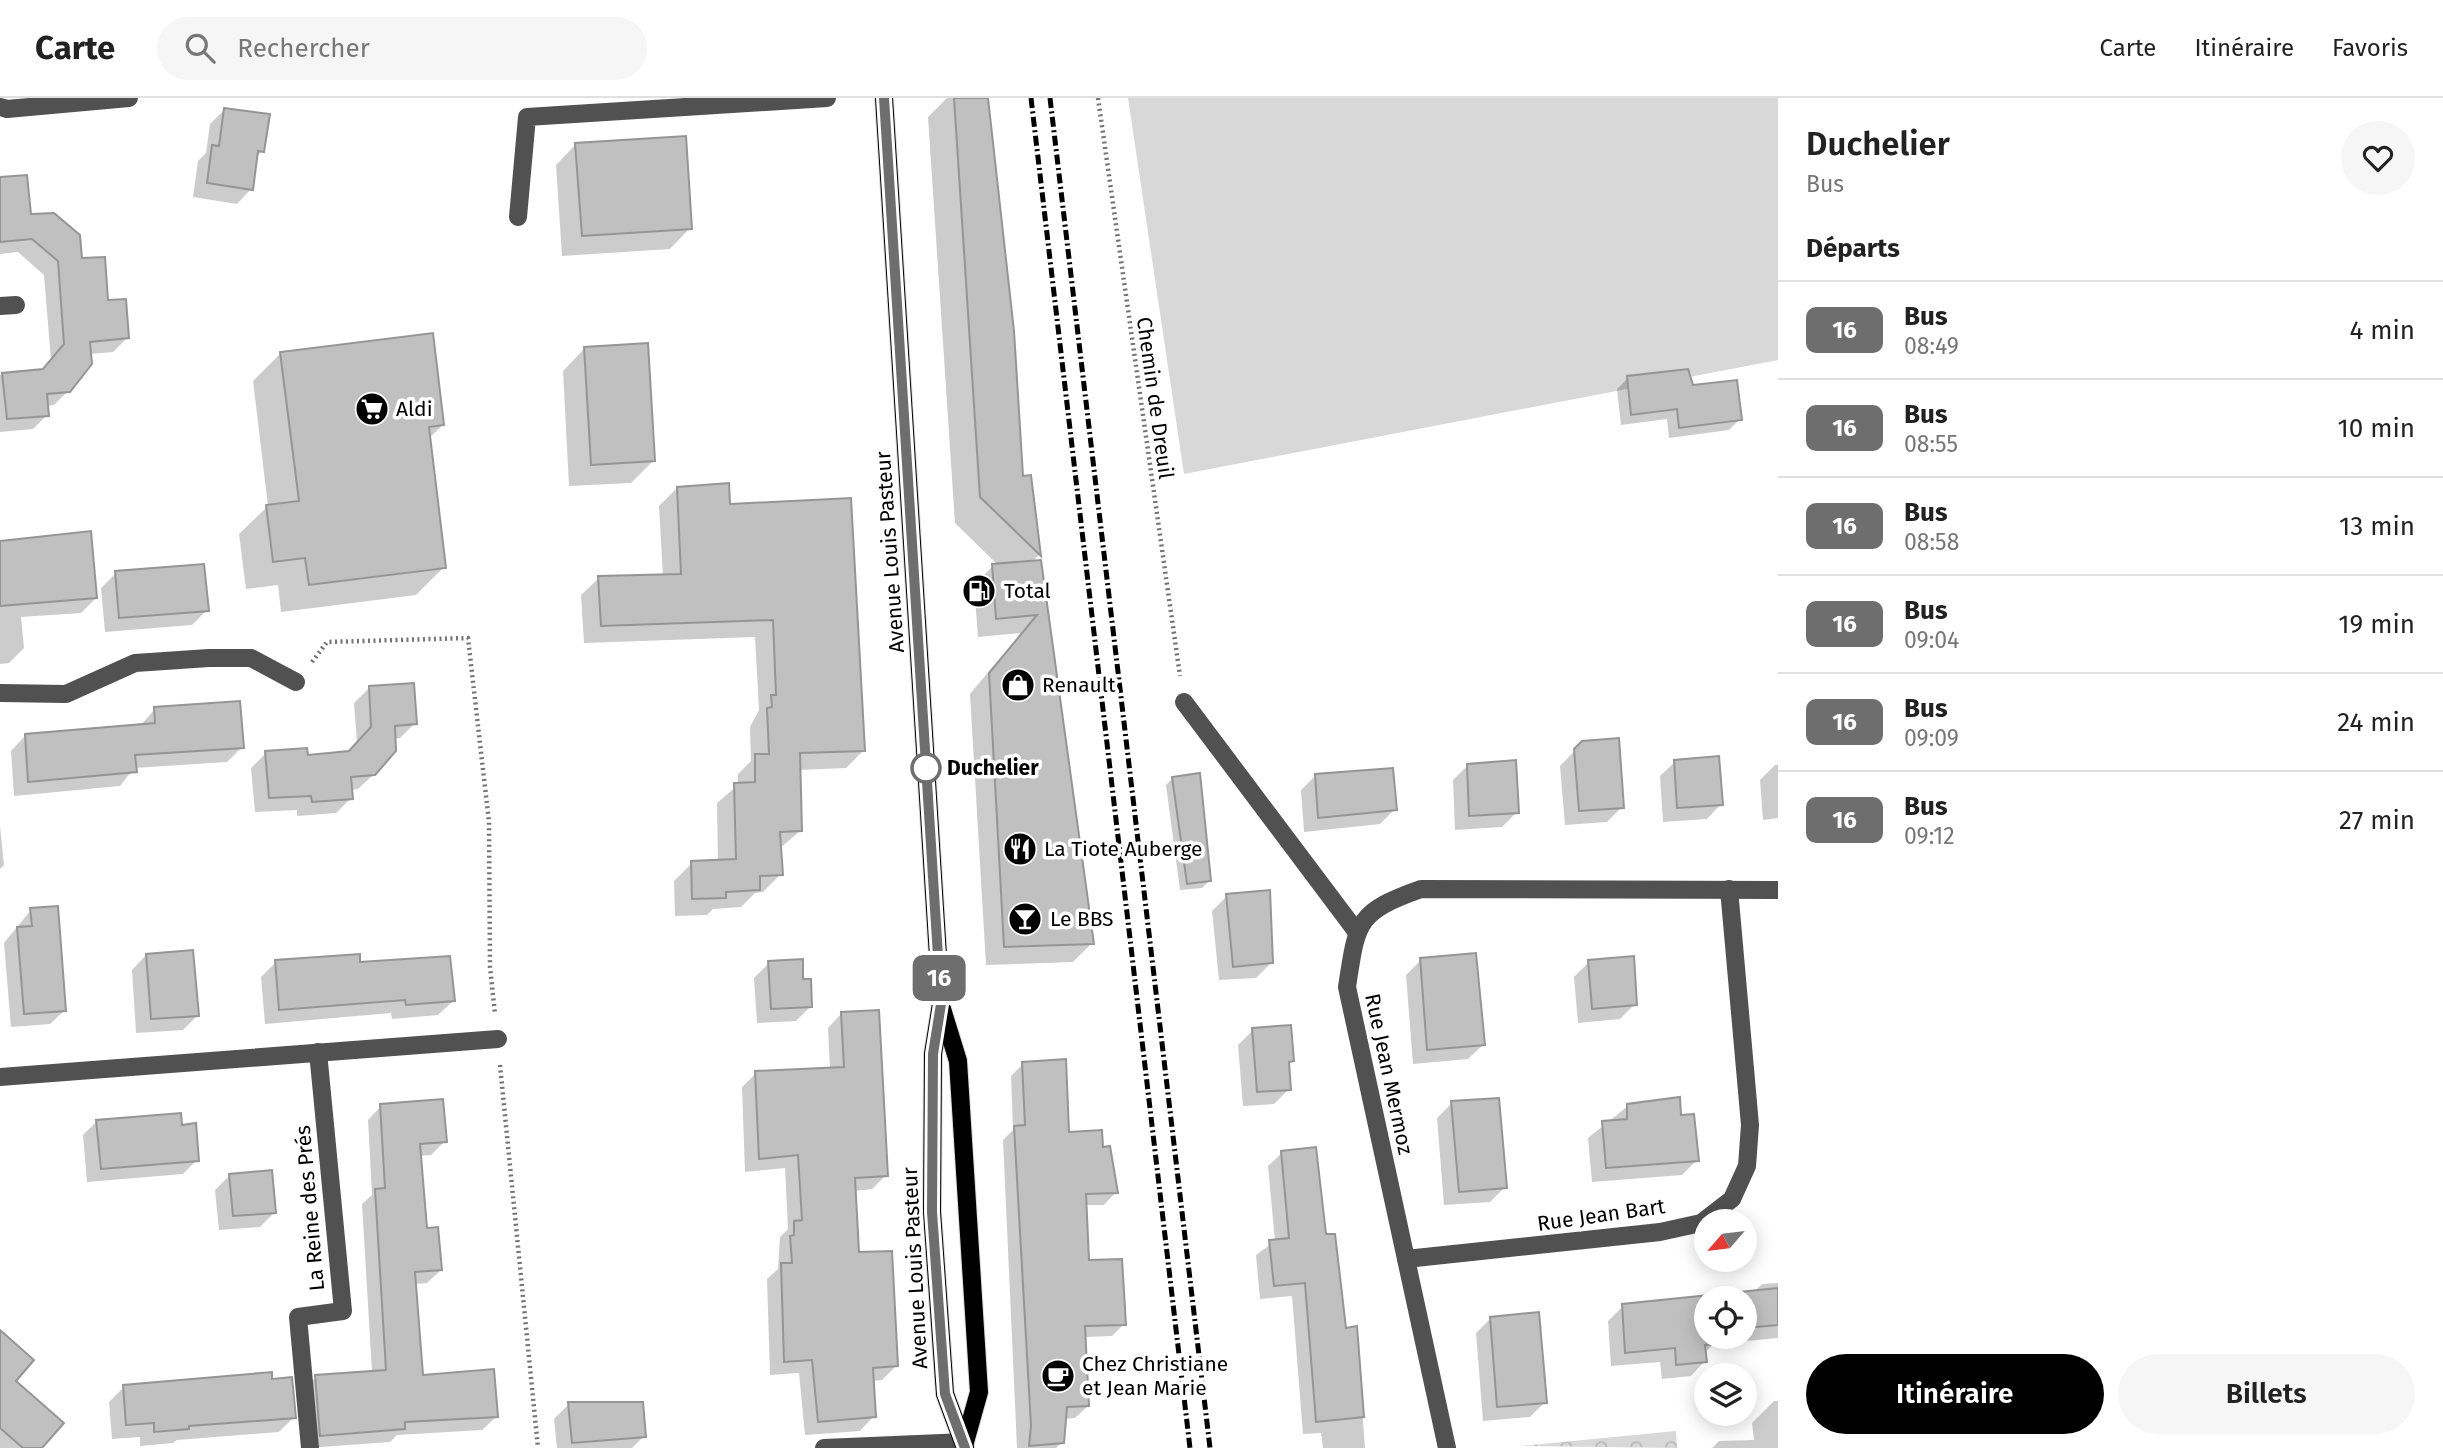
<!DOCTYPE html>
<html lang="fr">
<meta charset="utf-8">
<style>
body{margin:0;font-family:"Fira Sans",sans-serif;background:#f6f6f6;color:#222;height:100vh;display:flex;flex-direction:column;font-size:26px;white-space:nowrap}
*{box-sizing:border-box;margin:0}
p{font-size:23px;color:#767676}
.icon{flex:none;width:38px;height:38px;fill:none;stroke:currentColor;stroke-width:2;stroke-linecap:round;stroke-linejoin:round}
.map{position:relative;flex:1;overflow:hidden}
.sheet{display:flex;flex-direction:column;background:#fff;width:665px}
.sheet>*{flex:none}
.badge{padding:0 14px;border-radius:10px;font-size:24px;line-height:46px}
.needle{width:46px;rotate:242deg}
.buttons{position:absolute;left:1694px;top:1111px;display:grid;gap:14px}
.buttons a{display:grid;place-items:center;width:63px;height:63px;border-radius:50%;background:#fff;box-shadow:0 4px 18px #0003;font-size:35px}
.map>.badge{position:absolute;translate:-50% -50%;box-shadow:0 0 0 4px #fff}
h2{padding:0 28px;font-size:26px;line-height:63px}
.round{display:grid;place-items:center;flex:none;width:74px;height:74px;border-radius:37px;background:#f6f6f6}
.head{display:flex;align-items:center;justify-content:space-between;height:119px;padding:0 28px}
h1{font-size:33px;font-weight:600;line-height:52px}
.primary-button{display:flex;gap:14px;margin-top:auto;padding:14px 28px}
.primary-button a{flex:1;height:80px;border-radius:42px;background:#000;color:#fff;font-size:28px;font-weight:600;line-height:80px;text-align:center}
.primary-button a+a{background:#f6f6f6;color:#222}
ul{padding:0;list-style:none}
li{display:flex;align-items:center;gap:21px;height:98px;padding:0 28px;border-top:2px solid #e0e0e0}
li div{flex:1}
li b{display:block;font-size:26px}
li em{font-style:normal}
li .badge{min-width:77px;font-weight:700;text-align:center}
header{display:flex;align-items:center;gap:42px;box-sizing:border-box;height:98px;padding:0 35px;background:#fff;border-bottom:2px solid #e0e0e0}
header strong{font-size:33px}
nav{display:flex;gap:38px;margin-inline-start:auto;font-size:24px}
.search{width:490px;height:63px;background:#f6f6f6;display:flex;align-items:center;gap:18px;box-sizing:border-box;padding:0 24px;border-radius:38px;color:#767676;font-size:26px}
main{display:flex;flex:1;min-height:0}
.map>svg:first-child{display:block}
.green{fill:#d8d8d8}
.park{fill:url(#park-crowns)}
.shadow{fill:#0003;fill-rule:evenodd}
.building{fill:#c0c0c0;stroke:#959595;stroke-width:2}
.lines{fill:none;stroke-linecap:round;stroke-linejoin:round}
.major-casing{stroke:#dbdbdb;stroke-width:20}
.path{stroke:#737373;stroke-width:4.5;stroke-dasharray:2 3.5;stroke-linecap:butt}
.minor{stroke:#515151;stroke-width:18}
.major{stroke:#000;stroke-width:18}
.rail{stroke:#000;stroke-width:5;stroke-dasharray:10 3.5 2 3.5;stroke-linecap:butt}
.line-casing{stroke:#fff;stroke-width:16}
.line{stroke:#6e6e6e;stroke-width:10}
.stop-dot{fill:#fff;stroke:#6e6e6e;stroke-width:3.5}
.labels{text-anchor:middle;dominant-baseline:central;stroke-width:7;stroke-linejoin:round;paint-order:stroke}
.street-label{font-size:21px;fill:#000;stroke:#fff}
.poi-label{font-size:21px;fill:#000;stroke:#fff;text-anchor:start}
.stop-label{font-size:21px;font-weight:bold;fill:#000;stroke:#fff;text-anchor:start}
</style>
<header>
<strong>Carte</strong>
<div class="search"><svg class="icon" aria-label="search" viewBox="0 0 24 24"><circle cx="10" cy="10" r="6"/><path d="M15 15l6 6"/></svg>Rechercher</div>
<nav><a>Carte</a><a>Itinéraire</a><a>Favoris</a></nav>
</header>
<main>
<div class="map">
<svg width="1778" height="1350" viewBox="0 0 1778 1350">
<defs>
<pattern id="park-crowns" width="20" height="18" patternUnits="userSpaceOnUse" patternTransform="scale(1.75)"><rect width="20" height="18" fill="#d8d8d8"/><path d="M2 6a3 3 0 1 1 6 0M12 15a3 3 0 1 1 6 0" fill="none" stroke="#b8b8b8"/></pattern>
</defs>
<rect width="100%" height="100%" fill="#fff"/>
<!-- green -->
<polygon class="green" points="1128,0 1778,0 1778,262 1184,376"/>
<!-- park -->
<polygon class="park" points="1676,1333 1677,1350 1521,1348"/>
<!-- shadow -->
<g class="shadow">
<polygon points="947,0 986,0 1021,380 1030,379 1039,457 1032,464 1092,845 1073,864 986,867 970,596 1021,535 978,539 974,487 993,468 998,467 955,425 928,19"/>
<polygon points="224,12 262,53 256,60 251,91 237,106 193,99 198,63 206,55 210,26"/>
<polygon points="576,46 690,130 670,151 562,158 556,67"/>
<polygon points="0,81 30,118 80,162 127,240 113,254 90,256 69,292 54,307 46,308 47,317 33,331 0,334 0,277 42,273 51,262 44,177 18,154 0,156"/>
<polygon points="585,250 653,363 631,385 569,388 563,273"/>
<polygon points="281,255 443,327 428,341 444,469 416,497 281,514 278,487 246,491 239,436 268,408 253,283"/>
<polygon points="1628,280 1692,289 1740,321 1729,332 1669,340 1667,321 1621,327 1617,291"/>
<polygon points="677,390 728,408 864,652 846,670 798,672 800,733 779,751 781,776 763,794 755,795 741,809 713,811 707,817 675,818 674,783 692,765 718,764 717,705 738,687 738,676 751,663 750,629 759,612 755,539 584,545 581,497 599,480 663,478 659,408"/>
<polygon points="0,443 96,500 81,515 21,519 24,550 9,565 0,566"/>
<polygon points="116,475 207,512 192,527 105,534 101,490"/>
<polygon points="369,590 415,625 400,640 394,641 374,676 358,691 351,692 351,700 336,715 297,718 297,712 255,714 251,670 266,655 306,659 348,655 357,645 354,605"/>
<polygon points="155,611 242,649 227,664 134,670 120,688 14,698 11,653 25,638 140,628"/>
<polygon points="1583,644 1622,709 1607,724 1565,727 1560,668"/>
<polygon points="1675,664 1721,706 1707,721 1663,724 1660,678"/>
<polygon points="1775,667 1778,667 1778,720 1763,722 1760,682"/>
<polygon points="1467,668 1517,714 1502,729 1455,732 1453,682"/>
<polygon points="1316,677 1395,711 1380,726 1304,734 1301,692"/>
<polygon points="1173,680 1209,783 1202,790 1180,792 1166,687"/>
<polygon points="0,728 4,767 0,771"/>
<polygon points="1268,794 1271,865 1256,880 1219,882 1212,813 1227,798"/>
<polygon points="31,812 65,912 50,926 11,929 4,845"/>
<polygon points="146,857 198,917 183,932 136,935 132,872"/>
<polygon points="1421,862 1483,947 1468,961 1413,966 1406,877"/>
<polygon points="276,864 359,866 453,903 438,917 392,921 391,915 265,926 261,879"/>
<polygon points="1589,864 1635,906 1620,921 1578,925 1574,879"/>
<polygon points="769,865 802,882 811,908 796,923 757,925 754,880"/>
<polygon points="842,915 886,1077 872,1091 854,1093 857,1156 896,1268 882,1282 872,1283 874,1318 860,1333 805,1337 799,1275 770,1277 767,1181 778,1171 780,1139 788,1131 785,1070 745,1074 742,989 756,975 830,971 828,930"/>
<polygon points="1253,932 1292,963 1287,968 1289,991 1274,1006 1243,1008 1238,947"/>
<polygon points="1023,966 1068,1035 1101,1051 1116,1094 1104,1107 1085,1107 1088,1164 1124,1226 1112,1238 1084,1239 1088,1308 1075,1320 1064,1321 1062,1344 1056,1350 1017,1350 1003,1042 1013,1032 1011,978"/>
<polygon points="1452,1005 1505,1089 1490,1104 1444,1107 1437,1020"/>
<polygon points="381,1008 445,1043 431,1057 419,1058 426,1132 441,1172 427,1185 415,1186 422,1279 496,1319 482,1332 397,1337 390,1344 307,1350 302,1293 316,1279 372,1274 362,1106 372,1097 368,1022"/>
<polygon points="1628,1008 1679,1019 1697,1062 1682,1077 1592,1084 1588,1040"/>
<polygon points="97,1023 181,1029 197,1062 183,1076 87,1084 83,1037"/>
<polygon points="1282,1055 1325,1138 1345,1232 1356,1230 1365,1350 1323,1350 1321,1335 1303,1336 1292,1198 1260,1201 1256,1157 1275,1143 1268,1068"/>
<polygon points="230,1077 275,1114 260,1129 219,1132 215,1092"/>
<path d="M 1778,1185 L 1778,1240 L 1714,1246 L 1704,1255 L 1705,1263 L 1691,1278 L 1662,1281 L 1660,1264 L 1611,1268 L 1608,1223 L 1623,1208 L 1754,1194 L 1762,1186 ZM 1706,1200 L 1745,1200 L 1745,1239 L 1706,1239 Z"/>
<polygon points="1491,1220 1545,1304 1530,1319 1483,1323 1476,1235"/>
<polygon points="0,1235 13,1284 40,1350 0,1350"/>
<polygon points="271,1283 294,1319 279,1334 177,1342 173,1345 140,1348 140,1339 112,1341 109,1304 124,1289"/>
<polygon points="1774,1303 1778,1303 1778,1350 1712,1350 1719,1343 1754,1342 1752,1325"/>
<polygon points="569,1306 644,1338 632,1350 557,1350 554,1321"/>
</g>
<!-- building -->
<g class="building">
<polygon points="954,0 988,0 1014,233 1023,378 1031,377 1041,458 980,399"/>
<polygon points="224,10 270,16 264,54 258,53 253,92 207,85 212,47 219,48"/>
<polygon points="686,38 692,131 582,138 575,45"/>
<polygon points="27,77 31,116 54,115 80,137 82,160 105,159 108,202 126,201 129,240 90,244 92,266 70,294 47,296 49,318 7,321 2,275 43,271 64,246 58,163 32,141 0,144 0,79"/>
<polygon points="433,235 444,327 429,329 446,470 309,487 305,460 273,464 266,407 299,403 280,254"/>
<polygon points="648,245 655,363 591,367 584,249"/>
<polygon points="1688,271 1693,287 1737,282 1742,322 1679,330 1677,311 1631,317 1627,278"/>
<polygon points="729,385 730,406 851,400 865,653 800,655 802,733 780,734 783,777 760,778 760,792 726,794 726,800 692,801 691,763 736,761 734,685 755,684 755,656 769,656 767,610 772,609 771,597 776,597 773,522 601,528 598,478 681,476 677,389"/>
<polygon points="91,433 97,500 0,508 0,443"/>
<polygon points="1041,462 1094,846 1004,849 989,575 1037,517 996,521 992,466"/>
<polygon points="204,466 209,513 119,520 115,473"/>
<polygon points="414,585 417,626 395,628 396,653 375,677 351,679 353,701 312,704 311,698 269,700 265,653 307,650 308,657 349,653 371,629 369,588"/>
<polygon points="240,603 244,650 135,657 137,674 28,684 25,636 155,625 154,609"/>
<polygon points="1619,640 1624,710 1579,713 1574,651 1582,643"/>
<polygon points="1719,658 1723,707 1677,710 1674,662"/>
<polygon points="1516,662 1519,715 1469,718 1467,666"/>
<polygon points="1393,670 1397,712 1318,720 1315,676"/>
<polygon points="1200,675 1211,783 1187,786 1172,679"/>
<polygon points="1270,792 1273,865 1233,869 1226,796"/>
<polygon points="58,808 66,913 24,916 17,829 32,828 30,810"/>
<polygon points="193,852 199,918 151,921 146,856"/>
<polygon points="1476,855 1485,947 1427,952 1420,860"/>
<polygon points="360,856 360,864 450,858 455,903 406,907 405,902 279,912 275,862"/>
<polygon points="1634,858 1637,907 1592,911 1588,862"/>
<polygon points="803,861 803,881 811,881 812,909 771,911 768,863"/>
<polygon points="879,912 888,1078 855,1080 859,1154 892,1153 898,1268 873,1270 876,1319 818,1324 812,1262 784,1264 781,1165 792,1165 790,1138 794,1137 794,1123 802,1122 798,1057 759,1061 755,973 844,969 841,914"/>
<polygon points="1291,927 1294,963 1289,964 1291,992 1257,994 1252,930"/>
<polygon points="1066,961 1069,1034 1102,1032 1103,1049 1110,1048 1118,1095 1086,1096 1089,1162 1122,1161 1126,1227 1085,1228 1089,1308 1067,1309 1064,1345 1029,1348 1031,1328 1014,1028 1025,1027 1022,964"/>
<polygon points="1680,999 1681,1017 1694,1016 1699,1063 1606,1070 1602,1023 1627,1021 1627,1006"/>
<polygon points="1499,1000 1507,1090 1459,1094 1451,1003"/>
<polygon points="443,1001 447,1044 420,1046 427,1130 438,1129 442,1172 415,1174 423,1277 494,1271 498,1319 405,1324 405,1331 320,1338 315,1277 386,1272 375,1091 385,1090 380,1006"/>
<polygon points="181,1015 182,1027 196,1025 199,1063 101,1071 96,1022"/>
<polygon points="1316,1049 1326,1136 1335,1136 1346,1230 1357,1228 1364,1319 1316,1324 1305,1185 1274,1188 1269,1142 1289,1140 1281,1053"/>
<polygon points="272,1072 276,1115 233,1118 229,1076"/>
<polygon points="1778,1190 1778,1227 1745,1230 1745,1200 1706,1200 1706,1239 1716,1239 1716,1246 1705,1247 1707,1264 1676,1267 1675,1250 1625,1255 1622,1206"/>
<polygon points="1539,1214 1547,1305 1497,1309 1490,1219"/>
<polygon points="0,1232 34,1262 16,1283 64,1325 42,1350 23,1350 0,1330"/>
<polygon points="272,1274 272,1281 292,1279 296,1320 189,1328 189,1331 154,1334 154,1325 126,1327 123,1287"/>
<polygon points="568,1304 643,1304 646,1339 572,1345"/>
</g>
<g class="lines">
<defs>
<g id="major">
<polyline points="884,0 941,906 933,956 932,1114 945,1296 965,1350"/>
<polyline points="942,911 958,963 979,1294 965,1344"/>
</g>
</defs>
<!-- major casing -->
<use href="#major" class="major-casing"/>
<!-- path -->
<g class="path">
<polyline points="1098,0 1180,578"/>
<polyline points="312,564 327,544 468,540 489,724 490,869 495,916"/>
<polyline points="500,967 538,1350"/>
</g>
<!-- minor -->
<g class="minor">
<polyline points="0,9 7,11 129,0"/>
<polyline points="518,119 527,19 827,0"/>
<polyline points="0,208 16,207"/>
<polyline points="0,595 66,596 135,565 209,560 251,560 296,584"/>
<polyline points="1184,604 1356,833"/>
<polyline points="0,979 498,941"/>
<polyline points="1406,1161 1660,1134 1701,1125 1732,1101 1747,1068 1750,1027 1729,791"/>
<polyline points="310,1350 298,1219 343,1213 318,954"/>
<polyline points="824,1350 965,1344"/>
<path d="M 1447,1350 L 1347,889 C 1357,824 1356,814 1421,791 L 1778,792"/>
</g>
<!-- major -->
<use href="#major" class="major"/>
<!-- rail -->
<g class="rail">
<polyline points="1031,0 1190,1350"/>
<polyline points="1050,0 1210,1350"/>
</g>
</g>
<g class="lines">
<defs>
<polyline id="line" points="884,0 941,906 933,956 932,1114 945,1296 965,1350"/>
</defs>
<!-- line casing -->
<use href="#line" class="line-casing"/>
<!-- line -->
<use href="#line" class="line"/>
</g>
<!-- icons -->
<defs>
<symbol id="supermarket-disc" viewBox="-11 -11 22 22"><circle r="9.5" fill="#000" stroke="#fff"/><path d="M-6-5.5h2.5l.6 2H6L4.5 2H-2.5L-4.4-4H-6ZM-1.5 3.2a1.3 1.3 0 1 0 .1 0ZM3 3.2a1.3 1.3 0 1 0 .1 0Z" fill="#fff"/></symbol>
<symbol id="fuel-disc" viewBox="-11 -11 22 22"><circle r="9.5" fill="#000" stroke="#fff"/><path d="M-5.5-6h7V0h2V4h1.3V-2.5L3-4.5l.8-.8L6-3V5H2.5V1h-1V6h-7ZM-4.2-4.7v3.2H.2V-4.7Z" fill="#fff"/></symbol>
<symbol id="shop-disc" viewBox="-11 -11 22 22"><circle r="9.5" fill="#000" stroke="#fff"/><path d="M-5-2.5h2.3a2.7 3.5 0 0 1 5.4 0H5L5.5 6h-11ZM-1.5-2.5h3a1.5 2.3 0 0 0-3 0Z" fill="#fff"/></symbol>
<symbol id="restaurant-disc" viewBox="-11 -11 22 22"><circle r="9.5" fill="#000" stroke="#fff"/><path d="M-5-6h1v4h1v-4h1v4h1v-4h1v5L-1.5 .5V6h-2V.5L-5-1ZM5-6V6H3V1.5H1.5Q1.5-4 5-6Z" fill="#fff"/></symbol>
<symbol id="bar-disc" viewBox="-11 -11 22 22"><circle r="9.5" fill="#000" stroke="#fff"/><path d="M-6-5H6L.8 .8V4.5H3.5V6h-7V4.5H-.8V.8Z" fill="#fff"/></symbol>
<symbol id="cafe-disc" viewBox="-11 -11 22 22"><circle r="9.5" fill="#000" stroke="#fff"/><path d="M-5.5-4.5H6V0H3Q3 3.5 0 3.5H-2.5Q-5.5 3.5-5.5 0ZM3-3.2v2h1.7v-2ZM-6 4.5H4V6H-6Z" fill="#fff"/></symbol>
</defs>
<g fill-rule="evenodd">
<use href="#supermarket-disc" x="353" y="292" width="38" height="38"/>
<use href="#fuel-disc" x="960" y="474" width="38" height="38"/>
<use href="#shop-disc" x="999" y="568" width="38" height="38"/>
<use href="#restaurant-disc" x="1001" y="732" width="38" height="38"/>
<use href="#bar-disc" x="1006" y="802" width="38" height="38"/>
<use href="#cafe-disc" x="1039" y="1259" width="38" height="38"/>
</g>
<!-- markers -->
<circle class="stop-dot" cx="926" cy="670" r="14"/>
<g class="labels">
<!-- street labels -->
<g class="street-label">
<text transform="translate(1155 300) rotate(82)">Chemin de Dreuil</text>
<text transform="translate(890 454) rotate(-94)">Avenue Louis Pasteur</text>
<text transform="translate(1389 976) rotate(78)">Rue Jean Mermoz</text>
<text transform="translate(310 1110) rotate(-95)">La Reine des Prés</text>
<text transform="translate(1601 1117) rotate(-8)">Rue Jean Bart</text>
<text transform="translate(915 1170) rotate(-93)">Avenue Louis Pasteur</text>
</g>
<!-- poi labels -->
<g class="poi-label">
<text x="396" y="311">Aldi</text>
<text x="1004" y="493">Total</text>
<text x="1042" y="587">Renault</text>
<text x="1044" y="751">La Tiote Auberge</text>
<text x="1050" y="821">Le BBS</text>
<text x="1082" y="1266">Chez Christiane<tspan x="1082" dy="24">et Jean Marie</tspan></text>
</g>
<!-- stop labels -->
<g class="stop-label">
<text x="947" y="670">Duchelier</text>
</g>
</g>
</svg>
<div class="buttons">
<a><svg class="needle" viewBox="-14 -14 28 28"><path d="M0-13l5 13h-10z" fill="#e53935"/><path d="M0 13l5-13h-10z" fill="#767676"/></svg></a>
<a><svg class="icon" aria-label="locate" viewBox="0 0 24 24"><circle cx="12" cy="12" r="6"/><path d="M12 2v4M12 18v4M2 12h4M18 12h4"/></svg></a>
<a><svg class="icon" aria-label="layers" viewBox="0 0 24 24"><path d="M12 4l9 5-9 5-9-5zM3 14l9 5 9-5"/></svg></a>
</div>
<b class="badge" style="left:939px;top:880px;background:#6e6e6e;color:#fff">16</b>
</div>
<section class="sheet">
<div class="head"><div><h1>Duchelier</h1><p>Bus</p></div><a class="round"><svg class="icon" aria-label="heart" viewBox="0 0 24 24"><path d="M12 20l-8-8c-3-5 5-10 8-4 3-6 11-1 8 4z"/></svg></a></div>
<h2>Départs</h2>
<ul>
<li><span class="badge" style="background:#6e6e6e;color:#fff">16</span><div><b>Bus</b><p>08:49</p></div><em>4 min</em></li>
<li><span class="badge" style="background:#6e6e6e;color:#fff">16</span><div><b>Bus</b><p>08:55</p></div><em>10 min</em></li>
<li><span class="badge" style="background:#6e6e6e;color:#fff">16</span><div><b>Bus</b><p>08:58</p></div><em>13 min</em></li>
<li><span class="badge" style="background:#6e6e6e;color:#fff">16</span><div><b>Bus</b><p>09:04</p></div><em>19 min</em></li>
<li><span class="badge" style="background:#6e6e6e;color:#fff">16</span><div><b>Bus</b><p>09:09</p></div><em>24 min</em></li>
<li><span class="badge" style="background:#6e6e6e;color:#fff">16</span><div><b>Bus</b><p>09:12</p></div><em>27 min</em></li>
</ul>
<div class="primary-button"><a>Itinéraire</a><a>Billets</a></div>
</section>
</main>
